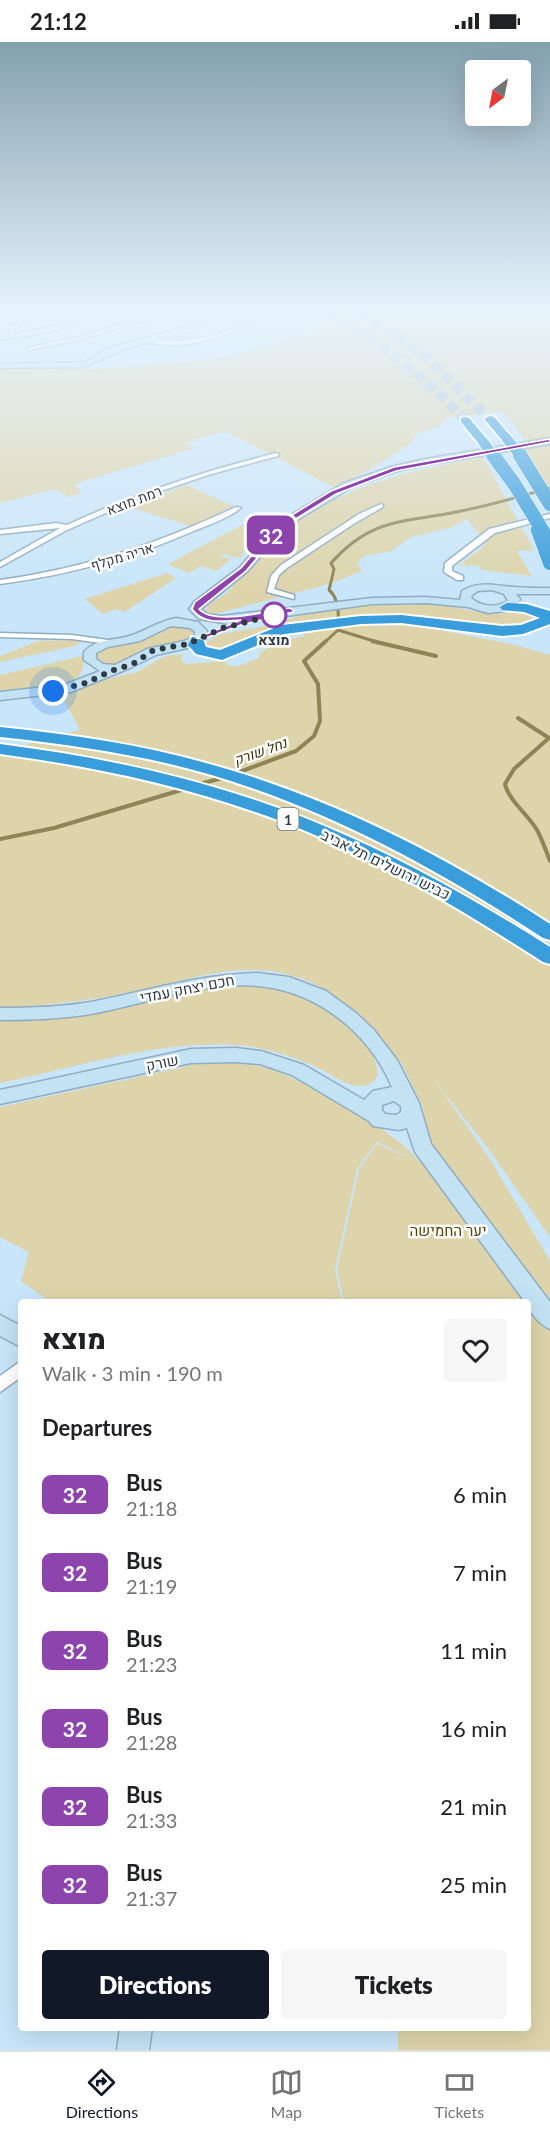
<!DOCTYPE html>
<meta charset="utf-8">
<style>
body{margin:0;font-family:Lato,Heebo,sans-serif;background:#f6f6f6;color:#202124;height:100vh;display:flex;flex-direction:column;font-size:22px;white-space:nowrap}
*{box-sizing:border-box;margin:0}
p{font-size:20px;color:#757577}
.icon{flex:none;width:33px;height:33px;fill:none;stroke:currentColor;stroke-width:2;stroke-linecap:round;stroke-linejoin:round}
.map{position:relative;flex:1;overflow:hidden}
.panel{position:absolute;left:18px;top:1257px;width:513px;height:732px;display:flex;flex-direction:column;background:#fff;border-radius:6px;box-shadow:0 6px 24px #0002}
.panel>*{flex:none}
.badge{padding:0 12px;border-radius:9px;font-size:21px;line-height:39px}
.needle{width:39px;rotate:212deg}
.tools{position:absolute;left:465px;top:18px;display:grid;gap:12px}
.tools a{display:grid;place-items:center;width:66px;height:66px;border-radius:6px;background:#fff;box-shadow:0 6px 24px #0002;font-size:30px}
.you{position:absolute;width:30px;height:30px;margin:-15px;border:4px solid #fff;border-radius:50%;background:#1a73e8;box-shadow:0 0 0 9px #1a73e833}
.map>.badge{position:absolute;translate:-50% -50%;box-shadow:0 0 0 3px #fff}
h2{padding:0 24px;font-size:22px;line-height:54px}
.round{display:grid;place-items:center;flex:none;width:63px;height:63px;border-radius:6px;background:#f6f6f6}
.summary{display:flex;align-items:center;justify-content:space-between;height:102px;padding:0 24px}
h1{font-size:28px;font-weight:800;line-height:45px}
.action{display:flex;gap:12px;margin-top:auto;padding:12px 24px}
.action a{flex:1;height:69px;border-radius:6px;background:#111827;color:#fff;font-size:24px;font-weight:800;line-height:69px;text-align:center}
.action a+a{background:#f6f6f6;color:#202124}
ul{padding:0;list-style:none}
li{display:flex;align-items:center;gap:18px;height:78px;padding:0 24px}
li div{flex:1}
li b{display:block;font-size:22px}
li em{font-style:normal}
li .badge{min-width:66px;font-weight:700;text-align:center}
.status{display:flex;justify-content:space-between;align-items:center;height:42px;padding:0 30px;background:#fff;direction:ltr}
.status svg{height:16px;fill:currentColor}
.tabs{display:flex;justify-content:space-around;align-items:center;height:84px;border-top:2px solid #e0e0e0;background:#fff;font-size:16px;color:#757577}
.tabs a{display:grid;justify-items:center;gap:3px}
.tabs .active{color:#111827}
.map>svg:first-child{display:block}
.green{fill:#ddd4ab}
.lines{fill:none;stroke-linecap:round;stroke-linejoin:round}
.stream-far1{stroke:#8f8456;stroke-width:3}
.stream{stroke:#8f8456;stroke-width:4}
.highway-tunnel{stroke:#aac3d5;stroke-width:10;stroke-dasharray:10 5;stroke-linecap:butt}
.street-casing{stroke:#92acbf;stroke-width:3}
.secondary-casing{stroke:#92acbf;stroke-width:3}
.highway-casing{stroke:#fff;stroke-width:4}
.street{fill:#fff;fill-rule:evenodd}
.secondary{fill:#c3e2f4;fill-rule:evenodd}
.highway{fill:#389dda;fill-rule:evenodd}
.highway-bridge-far1-casing{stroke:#fff;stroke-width:12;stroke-linecap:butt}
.highway-bridge-casing{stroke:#fff;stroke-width:15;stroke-linecap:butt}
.highway-bridge-far1{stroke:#389dda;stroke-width:10}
.highway-bridge{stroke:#389dda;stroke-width:14}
.line{fill:#8e44ad;stroke:#fff;stroke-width:1.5}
.walk{stroke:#2f3b43;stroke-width:6;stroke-dasharray:0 10.8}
.stop-dot{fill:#fff;stroke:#8e44ad;stroke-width:3}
.labels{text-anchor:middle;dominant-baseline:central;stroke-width:5;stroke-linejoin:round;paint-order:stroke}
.far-street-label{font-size:14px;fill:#2f3b43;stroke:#fff}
.far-stop-label{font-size:14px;font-weight:bold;fill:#2f3b43;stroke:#fff}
.far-water-label{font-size:14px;font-style:italic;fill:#393007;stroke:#fff}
.shield{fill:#fff;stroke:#6d767b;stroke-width:1.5}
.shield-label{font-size:14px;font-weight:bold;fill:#2f3b43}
.street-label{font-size:15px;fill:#2f3b43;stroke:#fff}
.park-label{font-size:15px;fill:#514607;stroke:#fff}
</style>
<div class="status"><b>21:12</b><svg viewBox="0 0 49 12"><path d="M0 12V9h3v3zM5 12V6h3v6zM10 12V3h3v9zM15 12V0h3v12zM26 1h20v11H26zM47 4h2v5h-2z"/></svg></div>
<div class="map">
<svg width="550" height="2008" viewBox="0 0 550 2008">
<rect width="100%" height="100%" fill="#c9e5f9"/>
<!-- green -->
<g class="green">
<polygon points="310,269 550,269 550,395 526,399 503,369 446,376 440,384 418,391 409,403 367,429 333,445 225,389 184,401 195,406 84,439 75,443 81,448 79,452 69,455 55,447 0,461 0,327 96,327 209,318 273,304 310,292 323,277"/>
<polygon points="550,402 550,453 524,406"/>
<path d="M 483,415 L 534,508 L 517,509 L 532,534 L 482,528 L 478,523 L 458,524 L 480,508 L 486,500 L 467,477 L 450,486 L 411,495 L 391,509 L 364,514 L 357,521 L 362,529 L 329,542 L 223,570 L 213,572 L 205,568 C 211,558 222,556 230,548 C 237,540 243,532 252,525 C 265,513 273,498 286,488 C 345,442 412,428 483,415 Z"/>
<polygon points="187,443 233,464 193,485 129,465"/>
<polygon points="259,474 273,478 249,501 240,516 223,512 220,514 232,517 216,529 201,524 189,531 168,522"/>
<polygon points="167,531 176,536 125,570 116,567 103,572 85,557"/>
<path d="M 433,562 C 452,563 467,569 485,571 C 510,573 515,566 542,576 L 524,583 L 500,586 L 368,574 L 327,577 L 274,586 L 222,609 L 206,606 L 205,601 L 221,592 L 275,582 L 310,570 L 360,564 Z"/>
<path d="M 384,580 L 418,584 L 511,602 L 550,613 L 550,1195 L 487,1105 L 434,1038 L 490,1117 L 550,1219 L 550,2008 L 398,2008 L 398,1986 L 528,1986 L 528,1260 L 344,1260 L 337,1227 L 359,1127 L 377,1102 L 418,1119 L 377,1100 L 357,1127 L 335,1227 L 342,1260 L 41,1260 L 45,1256 L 21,1239 L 29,1210 L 0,1195 L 0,1065 L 202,1021 C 224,1021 246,1020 267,1026 C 301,1036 402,1092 419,1120 L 435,1114 L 428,1096 L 423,1065 L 401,1021 L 429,1035 C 420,1030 410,1026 401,1020 C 394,1015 387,1002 381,995 C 360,972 339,953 310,940 C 249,913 192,938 131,950 C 88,959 44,964 0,965 L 0,710 L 80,688 L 62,654 L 103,638 L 137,630 L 165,614 L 183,612 L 181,618 L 186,622 L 224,619 L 227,623 L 238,624 L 259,616 L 259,612 C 268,603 291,596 304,594 L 302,586 Z"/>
<path d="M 176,582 L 195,587 L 195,594 L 180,601 L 149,607 L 120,623 L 104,623 L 95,619 L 94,612 C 109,603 120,605 136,600 C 150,595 162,586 176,582 Z"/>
<polygon points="74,598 80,600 75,604 0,620 0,614 39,599"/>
<path d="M 83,614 C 91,653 25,648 0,649 L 0,633 Z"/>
<path d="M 232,941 C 250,943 274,942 291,948 C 305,953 332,967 343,977 C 356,987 400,1038 363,1044 C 348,1046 329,1031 317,1025 C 291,1014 262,1004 233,1003 C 155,999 76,1026 0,1041 L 0,979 C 80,980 154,954 232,941 Z"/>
</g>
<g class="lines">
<!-- stream-far1 -->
<g class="stream-far1">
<polyline points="338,588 377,600"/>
<path d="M 325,600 L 338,588 C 339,576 339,556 329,548 L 334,527 L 331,521 C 371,476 401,481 456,470 C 487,464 519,455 550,446"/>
</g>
<!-- stream -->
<g class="stream">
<polyline points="372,599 436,614"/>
<path d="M 518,676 L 549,696 L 514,727 L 505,742 C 508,757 528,773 537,788 C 542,797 546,809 550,819"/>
<polyline points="234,732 296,709 314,694 320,679 318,642 304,619 326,599"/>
<polyline points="196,743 226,735"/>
<polyline points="0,797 54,786 188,746"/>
</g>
<!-- highway-tunnel -->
<g class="highway-tunnel">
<path d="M 331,269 C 380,301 425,335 465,378"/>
<polyline points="360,269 429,318 490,377"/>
</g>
<defs>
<g id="street">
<polygon points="35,269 41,269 13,288 15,295 10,296 8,286"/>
<polygon points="126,269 137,269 158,274 86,296 30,308 27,306 83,294 149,274"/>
<path d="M 255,269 L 260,269 C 240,295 175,312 145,298 L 148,296 C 179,304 234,295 255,269 Z"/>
<path d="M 276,411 L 279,413 L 278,414 L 208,433 L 135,458 L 65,489 L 0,525 L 0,520 L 60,486 L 0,492 L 0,488 L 56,481 L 67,483 C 134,452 204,429 276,411 Z"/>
<polygon points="381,462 383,463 383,465 355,481 287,526 279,533 274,547 294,553 294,557 267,550 271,534 281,523 359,472"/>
<path d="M 236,465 L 241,466 C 229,476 211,482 196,488 C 133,516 68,533 0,542 L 0,538 C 87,526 156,502 236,465 Z"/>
<polygon points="550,472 550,476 495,491 452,524 452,529 463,534 463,538 457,538 444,530 445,521 489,487"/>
<polygon points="0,591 72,593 115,599 119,601 115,603 72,597 0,595"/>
<polygon points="21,1319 21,1335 0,1350 0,1334"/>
</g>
<g id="secondary">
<path d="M 80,269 L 89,269 C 66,292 30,294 0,298 L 0,294 L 54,284 Z"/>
<polygon points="206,269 214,269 204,280 193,288 167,297 127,306 84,325 0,326 0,322 85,320 109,306 187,284"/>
<path d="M 550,396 L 550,402 L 425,423 L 397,429 L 352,445 L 286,485 L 248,529 L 201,567 L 207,572 L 221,574 L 372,556 L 426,555 L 460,558 L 462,549 C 480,538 495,544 515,545 C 527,546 538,546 550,546 L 550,552 L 516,552 L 520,557 L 517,563 L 506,569 L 488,571 L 468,565 L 426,561 L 372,562 L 229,582 L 199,577 L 189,567 L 194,560 L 240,525 L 278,481 L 344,441 L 391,425 L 425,417 ZM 492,548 L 504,552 L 508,559 C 495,566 482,565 471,556 L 472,553 L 478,549 Z"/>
<path d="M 176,576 L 198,580 L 207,589 L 207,595 L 196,604 L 156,613 L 130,626 L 71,650 L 0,658 L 0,650 L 64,643 L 100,629 L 84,618 L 84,610 C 96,596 116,599 132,593 C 147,588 159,579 176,576 ZM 171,584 L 190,586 L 195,590 L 195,594 L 184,599 L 147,607 L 115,623 L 103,622 L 96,617 L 96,611 L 108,605 L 140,599 Z"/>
<path d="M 258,931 L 289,935 L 326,949 L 356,971 L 374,988 L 397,1018 L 419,1061 L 431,1102 L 550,1260 L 550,1287 C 540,1283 529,1271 528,1260 L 525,1260 L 415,1110 L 407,1086 L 399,1088 L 373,1084 L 369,1079 L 292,1033 L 260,1022 L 236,1020 L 191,1021 L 0,1062 L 0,1048 L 191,1007 L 236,1006 L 261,1009 L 304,1023 L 364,1058 L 373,1049 L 392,1045 C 379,1015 360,991 333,972 C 256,917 178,955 96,971 C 64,977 32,978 0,978 L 0,966 C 32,966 64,965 96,959 C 150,948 202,932 258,931 ZM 394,1059 L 401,1064 L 401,1070 L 396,1073 L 385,1072 L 382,1068 L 382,1063 Z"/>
<polygon points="0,1273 21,1284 21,1305 0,1294"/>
<polygon points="120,1986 152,1986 149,2008 117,2008"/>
</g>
<g id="highway">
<polygon points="490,374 494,375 511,395 511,399 503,399 486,379 484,377"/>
<polygon points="465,375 469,376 490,401 488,403 480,403 461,380 461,376"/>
<polygon points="507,561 526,562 550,569 550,582 523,592 502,594 401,581 361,582 285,592 222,618 196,612 188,603 192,595 202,595 206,605 220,608 282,583 361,574 401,573 502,584 521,583 540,576 524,570 502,568 500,565"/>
<path d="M 0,685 C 69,692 138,702 206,721 C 328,754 444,813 550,882 L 550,898 L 543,896 C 429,821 304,754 170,722 C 114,709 57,701 0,695 Z"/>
<path d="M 0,702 C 110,716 219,740 322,783 C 402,816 477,859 550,905 L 550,922 L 543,920 C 467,871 391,825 308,790 C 209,749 106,726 0,712 Z"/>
</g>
</defs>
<!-- street casing -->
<use href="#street" class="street-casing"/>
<!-- secondary casing -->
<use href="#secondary" class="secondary-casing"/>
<!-- highway casing -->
<use href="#highway" class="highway-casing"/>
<!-- street -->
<use href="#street" class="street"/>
<!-- secondary -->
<use href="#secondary" class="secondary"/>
<!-- highway -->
<use href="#highway" class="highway"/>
<defs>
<g id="highway-bridge-far1">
<polyline points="507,397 521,415"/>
<polyline points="484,401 494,415"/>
</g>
<g id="highway-bridge">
<polyline points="493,413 515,443 550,501"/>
<polyline points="520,413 550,462"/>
<polyline points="538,488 550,521"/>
</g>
</defs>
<!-- highway-bridge-far1 casing -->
<use href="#highway-bridge-far1" class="highway-bridge-far1-casing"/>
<!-- highway-bridge casing -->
<use href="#highway-bridge" class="highway-bridge-casing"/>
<!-- highway-bridge-far1 -->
<use href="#highway-bridge-far1" class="highway-bridge-far1"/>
<!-- highway-bridge -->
<use href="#highway-bridge" class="highway-bridge"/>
</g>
<!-- sky -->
<linearGradient id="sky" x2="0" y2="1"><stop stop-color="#84a1ae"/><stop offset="0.49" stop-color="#e7f3fc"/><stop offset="1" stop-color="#e7f3fc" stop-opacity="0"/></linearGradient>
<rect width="550" height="550" fill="url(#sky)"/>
<!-- line -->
<path class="line" d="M 550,397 L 550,400 L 396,429 L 336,452 L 284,484 L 246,529 L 199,567 C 213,584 269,569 290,566 L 294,569 L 293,570 L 241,583 L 203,597 L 196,596 L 241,578 C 222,579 204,583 192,567 L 195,560 L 241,526 L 279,481 L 331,449 L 394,425 Z"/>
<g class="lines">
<!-- walk -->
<polyline class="walk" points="53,649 86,641 111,629 133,622 154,608 188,602 223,586 274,573"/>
</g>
<!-- markers -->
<circle class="stop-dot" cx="274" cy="573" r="12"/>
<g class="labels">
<!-- far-street labels -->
<g class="far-street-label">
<text transform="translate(134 458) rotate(-21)">רמת מוצא</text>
<text transform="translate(122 514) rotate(-17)">אריה מקלף</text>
</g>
<!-- far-stop labels -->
<g class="far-stop-label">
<text x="274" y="597">מוצא</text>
</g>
<!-- far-water labels -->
<g class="far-water-label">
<text transform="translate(260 709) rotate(-20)">נחל שורק</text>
</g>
<!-- shield labels -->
<rect class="shield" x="277.5" y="766" width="21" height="22" rx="4.5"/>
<g class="shield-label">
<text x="288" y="777">1</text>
</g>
<!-- street labels -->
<g class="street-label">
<text transform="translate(386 822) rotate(26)">כביש ירושלים תל אביב</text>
<text transform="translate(187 946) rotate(-11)">חכם יצחק עמדי</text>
<text transform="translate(162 1020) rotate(-12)">שורק</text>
</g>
<!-- park labels -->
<g class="park-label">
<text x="448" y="1188">יער החמישה</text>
</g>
</g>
</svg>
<div class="tools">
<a><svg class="needle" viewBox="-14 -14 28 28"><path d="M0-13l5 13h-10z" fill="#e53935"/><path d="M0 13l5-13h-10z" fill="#757577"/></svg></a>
</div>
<div class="you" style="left:53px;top:649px"></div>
<b class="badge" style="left:271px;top:493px;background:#8e44ad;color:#fff">32</b>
<section class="panel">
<div class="summary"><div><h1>מוצא</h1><p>Walk · 3 min · 190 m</p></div><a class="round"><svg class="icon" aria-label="heart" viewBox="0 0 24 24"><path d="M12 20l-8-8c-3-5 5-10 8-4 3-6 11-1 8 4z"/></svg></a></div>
<h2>Departures</h2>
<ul>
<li><span class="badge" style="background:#8e44ad;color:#fff">32</span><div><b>Bus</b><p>21:18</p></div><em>6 min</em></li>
<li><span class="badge" style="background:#8e44ad;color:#fff">32</span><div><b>Bus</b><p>21:19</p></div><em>7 min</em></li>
<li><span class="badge" style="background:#8e44ad;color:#fff">32</span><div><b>Bus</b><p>21:23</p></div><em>11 min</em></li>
<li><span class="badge" style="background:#8e44ad;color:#fff">32</span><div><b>Bus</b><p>21:28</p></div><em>16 min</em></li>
<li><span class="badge" style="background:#8e44ad;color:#fff">32</span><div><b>Bus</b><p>21:33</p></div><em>21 min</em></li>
<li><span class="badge" style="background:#8e44ad;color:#fff">32</span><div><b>Bus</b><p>21:37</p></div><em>25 min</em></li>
</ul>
<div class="action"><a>Directions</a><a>Tickets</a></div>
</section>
</div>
<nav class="tabs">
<a class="active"><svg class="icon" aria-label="directions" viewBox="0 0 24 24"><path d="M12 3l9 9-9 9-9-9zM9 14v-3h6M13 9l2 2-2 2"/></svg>Directions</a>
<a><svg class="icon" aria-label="map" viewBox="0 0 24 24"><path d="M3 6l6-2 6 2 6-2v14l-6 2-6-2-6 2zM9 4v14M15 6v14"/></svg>Map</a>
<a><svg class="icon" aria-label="tickets" viewBox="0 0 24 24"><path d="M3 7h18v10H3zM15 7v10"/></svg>Tickets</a>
</nav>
